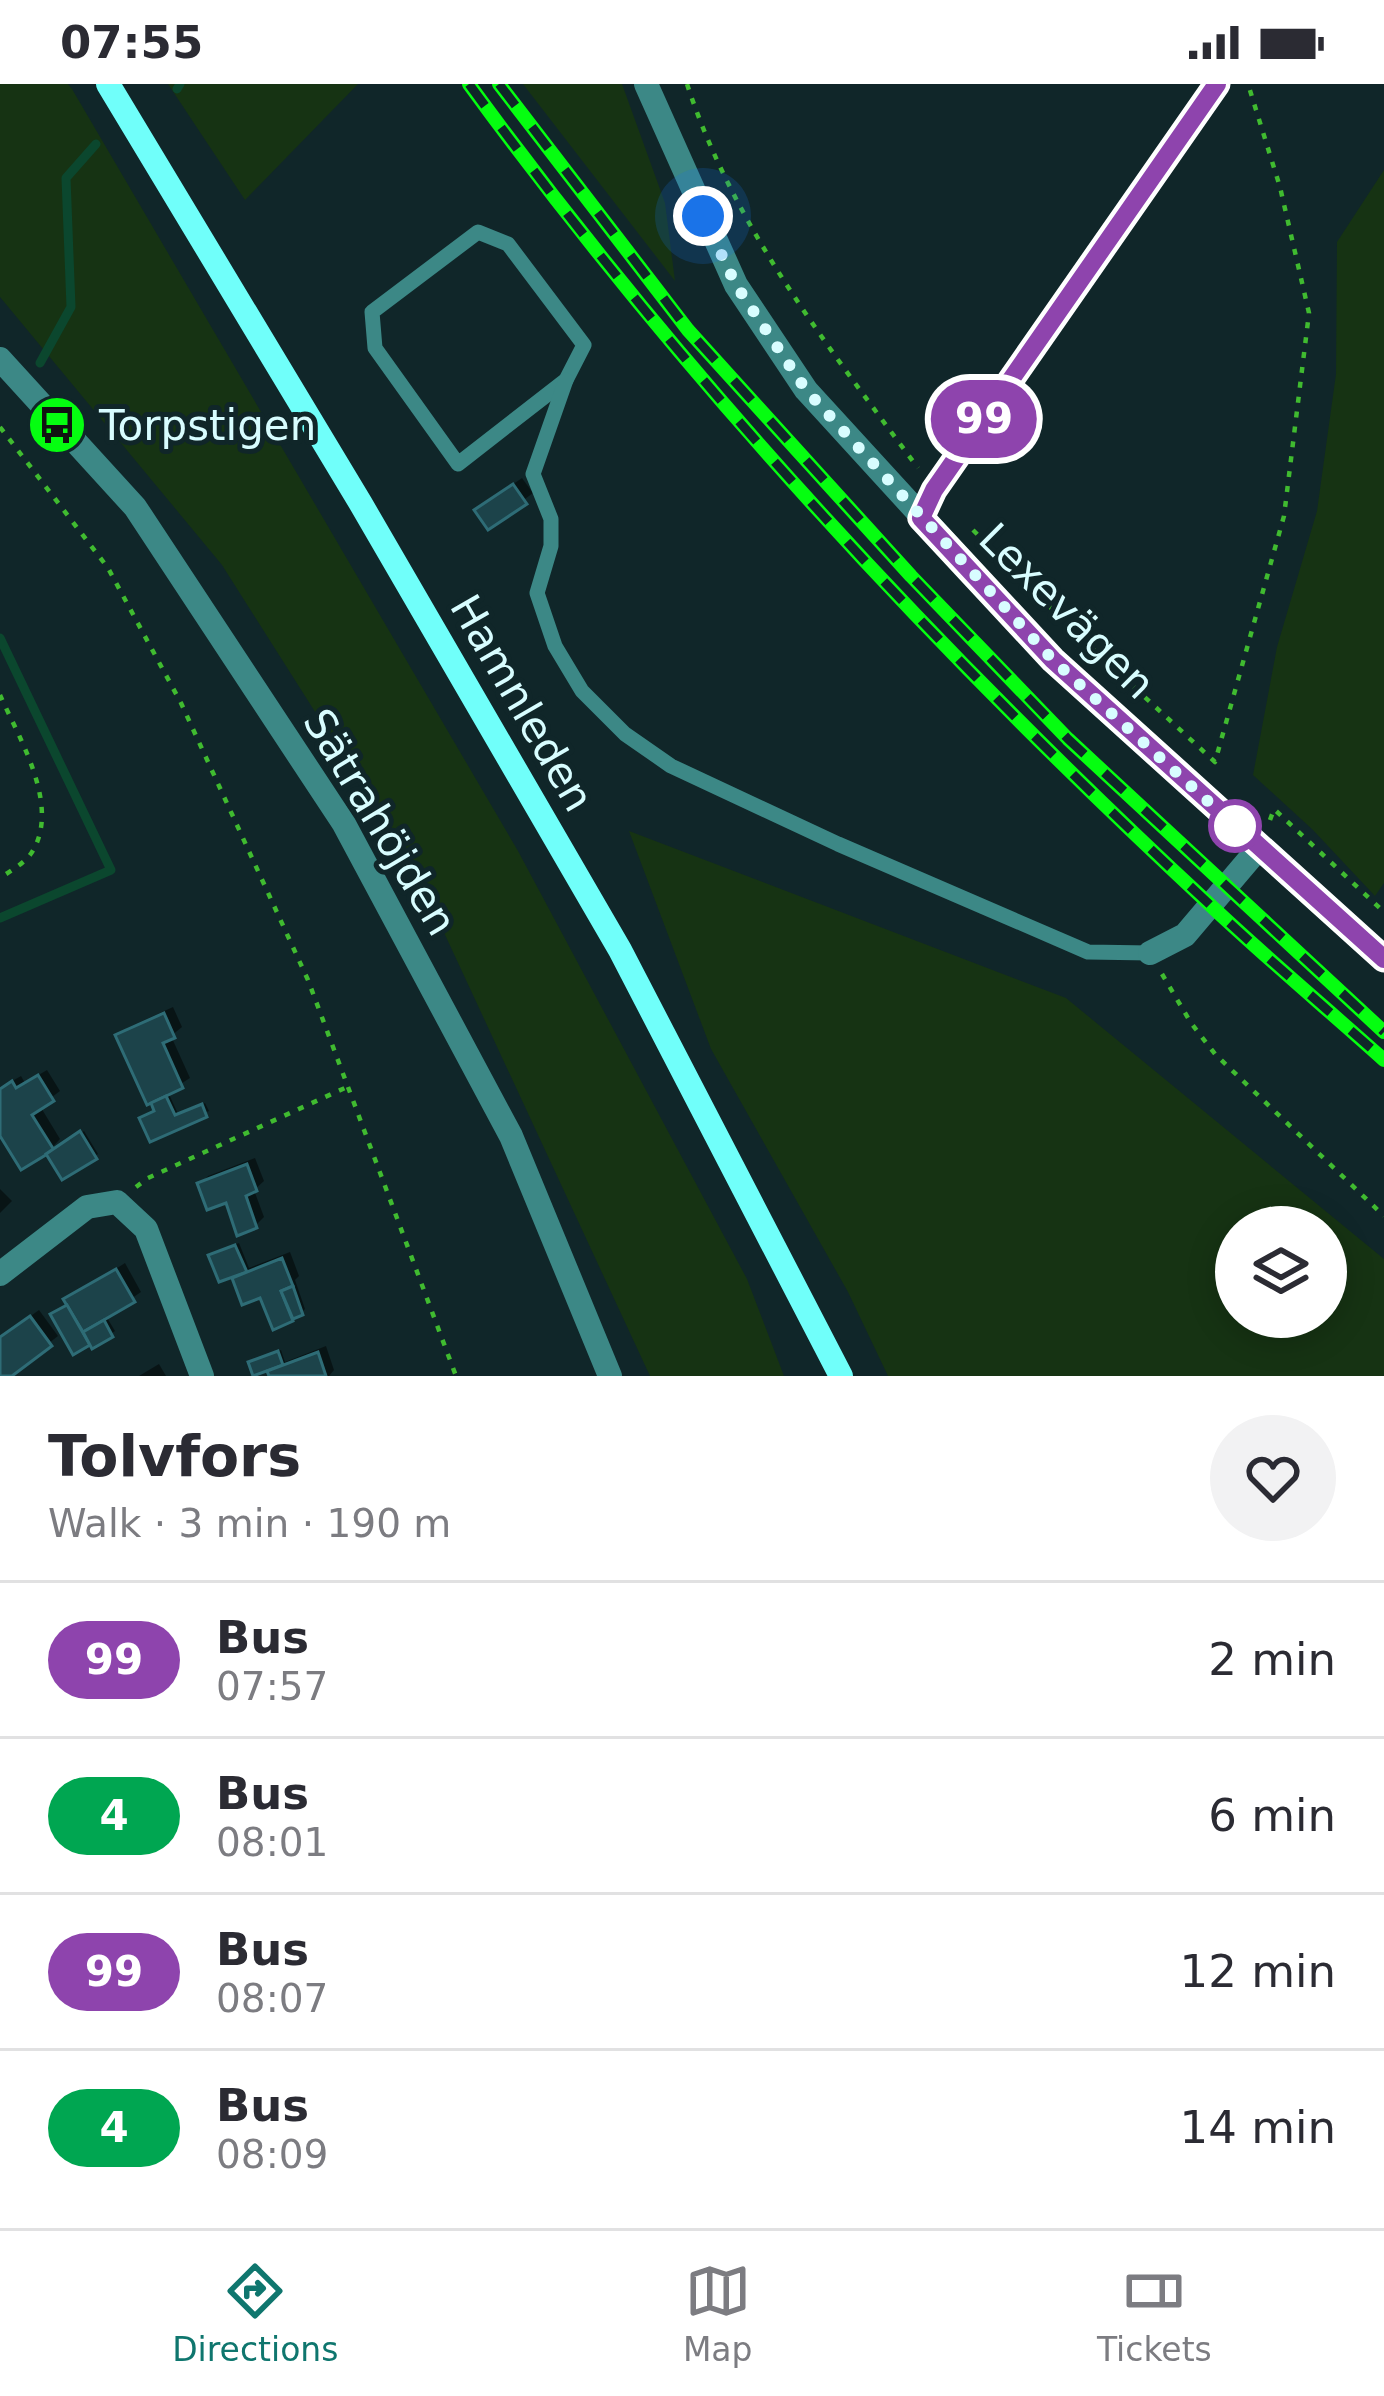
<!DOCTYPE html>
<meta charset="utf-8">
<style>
body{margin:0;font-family:"DejaVu Sans",sans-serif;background:#f2f2f3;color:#2b2b33;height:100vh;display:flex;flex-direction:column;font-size:45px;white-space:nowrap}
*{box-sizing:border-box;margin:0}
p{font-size:39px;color:#7c7c81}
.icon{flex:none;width:66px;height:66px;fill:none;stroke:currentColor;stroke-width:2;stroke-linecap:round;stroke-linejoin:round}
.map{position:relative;height:1292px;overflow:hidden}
.side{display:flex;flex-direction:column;background:#fff;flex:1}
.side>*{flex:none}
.badge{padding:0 24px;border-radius:39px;font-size:42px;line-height:78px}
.controls{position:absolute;left:1215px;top:1122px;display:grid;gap:24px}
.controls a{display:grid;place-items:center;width:132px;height:132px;border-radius:50%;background:#fff;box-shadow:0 6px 30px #0003;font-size:60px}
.you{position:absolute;width:60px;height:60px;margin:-30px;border:9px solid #fff;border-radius:50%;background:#1a73e8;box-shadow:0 0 0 18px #1a73e833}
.map>.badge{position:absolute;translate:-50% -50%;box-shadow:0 0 0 6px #fff}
.round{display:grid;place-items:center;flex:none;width:126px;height:126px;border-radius:63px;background:#f2f2f3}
.overview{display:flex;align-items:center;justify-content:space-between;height:204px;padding:0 48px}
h1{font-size:57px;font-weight:800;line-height:90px}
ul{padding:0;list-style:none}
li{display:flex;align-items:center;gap:36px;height:156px;padding:0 48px;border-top:3px solid #e1e1e2}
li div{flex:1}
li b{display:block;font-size:45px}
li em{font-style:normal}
li .badge{min-width:132px;font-weight:700;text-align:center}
.status{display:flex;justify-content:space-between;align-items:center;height:84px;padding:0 60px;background:#fff;direction:ltr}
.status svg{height:33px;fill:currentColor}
.tab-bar{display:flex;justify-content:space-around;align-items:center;height:168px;border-top:3px solid #e1e1e2;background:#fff;font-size:33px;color:#7c7c81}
.tab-bar a{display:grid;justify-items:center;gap:6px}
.tab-bar .active{color:#0f766e}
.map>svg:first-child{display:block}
.green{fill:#163313;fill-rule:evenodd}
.shadow{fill:#0007}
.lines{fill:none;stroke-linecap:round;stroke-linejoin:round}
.stream{stroke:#0b472e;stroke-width:9}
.building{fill:#1c434a;stroke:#2e6c76;stroke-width:3}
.path{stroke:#40bb30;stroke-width:4.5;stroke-dasharray:6 9;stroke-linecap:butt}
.service{stroke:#3c8886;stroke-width:15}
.minor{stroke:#3c8886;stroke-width:24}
.tertiary{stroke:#3c8886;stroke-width:24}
.secondary{stroke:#70fffa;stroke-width:24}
.rail-casing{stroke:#05fe10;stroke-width:14}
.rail{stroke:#102629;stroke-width:9;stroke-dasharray:27;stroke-linecap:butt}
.line-casing{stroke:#fff;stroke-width:27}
.line{stroke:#8e44ad;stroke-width:18}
.walk{stroke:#d8fdff;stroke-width:12;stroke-dasharray:0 21.6}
.stop-dot{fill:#fff;stroke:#8e44ad;stroke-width:6}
.labels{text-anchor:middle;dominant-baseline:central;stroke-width:10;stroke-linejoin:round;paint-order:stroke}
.poi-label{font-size:42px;fill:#d8fdff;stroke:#102629;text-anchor:start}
.street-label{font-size:42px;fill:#d8fdff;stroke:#102629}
</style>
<div class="status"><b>07:55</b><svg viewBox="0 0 49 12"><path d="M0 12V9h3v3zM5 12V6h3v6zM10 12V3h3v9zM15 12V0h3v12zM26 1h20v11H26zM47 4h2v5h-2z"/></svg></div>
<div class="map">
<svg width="1384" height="1292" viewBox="0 0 1384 1292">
<rect width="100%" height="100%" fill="#102629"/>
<!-- green -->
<g class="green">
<polygon points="0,0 68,0 72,5 518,767 747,1195 784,1292 650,1292 414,784 222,481 0,213"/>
<polygon points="168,0 358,0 245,116"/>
<polygon points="523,0 622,0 665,119 675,197"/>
<polygon points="1384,86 1384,799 1375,812 1313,746 1253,691 1277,563 1317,427 1336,290 1337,158"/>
<path d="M 629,747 L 1066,914 L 1384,1175 L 1384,1292 L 888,1292 L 848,1208 L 711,965 ZM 1236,1143 L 1326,1143 L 1326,1233 L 1236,1233 Z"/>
</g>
<!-- shadow -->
<g class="shadow">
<polygon points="522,394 533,409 489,442 486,419"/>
<polygon points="173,923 182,943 171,952 190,994 168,1008 178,1030 205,1019 209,1027 152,1054 157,1027 119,952 127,944"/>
<polygon points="47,986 60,1007 40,1022 60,1055 49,1067 51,1069 84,1047 98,1070 63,1092 47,1067 22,1082 0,1046 0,1004 21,992 25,999"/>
<polygon points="255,1074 264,1097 254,1106 264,1133 256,1141 227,1116 200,1100 208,1092"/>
<polygon points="0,1105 12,1117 0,1129"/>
<polygon points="239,1159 249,1184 290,1168 299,1192 295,1196 305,1225 301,1229 292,1235 235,1195 243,1186 215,1169"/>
<polygon points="125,1179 141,1208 106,1232 115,1247 111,1250 75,1267 67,1216"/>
<polygon points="39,1226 58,1252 7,1292 0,1292 0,1254"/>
<polygon points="326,1262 334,1286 329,1292 272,1292 271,1288 280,1279 251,1278 281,1266 285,1278"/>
<polygon points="159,1280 166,1292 139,1292"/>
</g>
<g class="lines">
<!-- stream -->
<g class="stream">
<polyline points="177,5 180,0"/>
<polyline points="40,279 71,223 66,94 96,60"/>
<polyline points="0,554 111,786 0,834"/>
</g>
</g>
<!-- building -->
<g class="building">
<polygon points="513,400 527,420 488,446 474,426"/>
<polygon points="164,929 175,954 163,959 183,1004 147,1021 115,951"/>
<polygon points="38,991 54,1017 32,1031 54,1066 21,1086 0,1052 0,1005 12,997 16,1004"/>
<polygon points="166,1012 175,1031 202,1020 207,1033 150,1058 139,1034 154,1027 151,1019"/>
<polygon points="80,1047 97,1075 62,1096 46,1070"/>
<polygon points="247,1080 257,1107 246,1112 257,1144 237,1152 226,1119 207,1126 197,1099"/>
<polygon points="235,1161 247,1188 219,1198 208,1171"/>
<polygon points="282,1174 293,1202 281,1207 293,1237 273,1246 260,1214 242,1221 232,1194"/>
<polygon points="116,1185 135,1218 83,1248 63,1215"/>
<polygon points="293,1202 303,1231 293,1235 281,1207"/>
<polygon points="67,1221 90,1261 73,1271 50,1230"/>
<polygon points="30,1232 52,1262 12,1292 0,1292 0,1253"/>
<polygon points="104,1236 113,1253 92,1265 83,1248"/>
<polygon points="278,1267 283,1281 253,1292 248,1278"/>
<polygon points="318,1268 326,1292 269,1292 267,1287"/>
</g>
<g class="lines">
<!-- path -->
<g class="path">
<path d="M 687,0 C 734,144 829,264 918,384"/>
<polyline points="0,343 108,484 181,619 308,896 456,1292"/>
<polyline points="973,446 1084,557 1215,678 1284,432 1309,229 1280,103 1248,0"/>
<path d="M 0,611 C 19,654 63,725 30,771 C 23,780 9,788 0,794"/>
<polyline points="1270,736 1274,725 1384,828"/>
<polyline points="1162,890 1191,939 1215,970 1384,1132"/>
<polyline points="136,1103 148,1094 347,1003"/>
</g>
<!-- service -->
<g class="service">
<polygon points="478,148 508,160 584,261 566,296 458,380 375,264 372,228"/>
<polyline points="566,296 533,390 551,435 551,462 537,509 555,562 582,607 625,650 671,682 838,760 1088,868 1150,869"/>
</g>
<!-- minor -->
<g class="minor">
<polyline points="921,434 934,406 1217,0"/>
<polyline points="1150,869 1185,851 1258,765"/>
<polyline points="0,1190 87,1123 117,1118 146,1145 202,1292"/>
</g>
<!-- tertiary -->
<g class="tertiary">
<polyline points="646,0 736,201 806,306 1053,576 1384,874"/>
<polyline points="0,275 135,423 344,740 511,1052 610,1292"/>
</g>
<!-- secondary -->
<polyline class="secondary" points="108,0 361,420 620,866 841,1292"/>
<defs>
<g id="rail">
<path d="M 469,0 C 685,296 939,569 1207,818 C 1264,872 1325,923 1384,976"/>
<polyline points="499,0 688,246 911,492 1068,655 1384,948"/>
</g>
</defs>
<!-- rail casing -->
<use href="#rail" class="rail-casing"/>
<!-- rail -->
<use href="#rail" class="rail"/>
</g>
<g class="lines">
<defs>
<polyline id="line" points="1217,0 934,406 921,434 1053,576 1384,875"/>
</defs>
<!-- line casing -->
<use href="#line" class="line-casing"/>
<!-- line -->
<use href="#line" class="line"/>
<!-- walk -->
<polyline class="walk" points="703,132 736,201 806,306 1053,576 1235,742"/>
</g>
<!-- icons -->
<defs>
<symbol id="bus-disc" viewBox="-11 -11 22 22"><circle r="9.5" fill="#05fe10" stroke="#102629"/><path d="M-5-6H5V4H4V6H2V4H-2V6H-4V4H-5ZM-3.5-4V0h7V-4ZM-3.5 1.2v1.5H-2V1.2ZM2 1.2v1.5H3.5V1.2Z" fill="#111"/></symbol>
</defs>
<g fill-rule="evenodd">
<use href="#bus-disc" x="24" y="308" width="66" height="66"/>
</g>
<!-- markers -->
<circle class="stop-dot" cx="1235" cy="742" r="24"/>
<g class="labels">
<!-- poi labels -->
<g class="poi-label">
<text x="99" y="341">Torpstigen</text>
</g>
<!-- street labels -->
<g class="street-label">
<text transform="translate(1067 527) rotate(45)">Lexevägen</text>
<text transform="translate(522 619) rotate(60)">Hamnleden</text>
<text transform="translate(380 738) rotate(59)">Sätrahöjden</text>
</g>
</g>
</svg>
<div class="controls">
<a><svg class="icon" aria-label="layers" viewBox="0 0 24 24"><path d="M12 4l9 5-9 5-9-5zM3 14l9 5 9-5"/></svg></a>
</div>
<div class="you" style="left:703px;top:132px"></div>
<b class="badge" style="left:984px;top:335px;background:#8e44ad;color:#fff">99</b>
</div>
<section class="side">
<div class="overview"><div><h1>Tolvfors</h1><p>Walk · 3 min · 190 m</p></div><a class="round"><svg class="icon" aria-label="heart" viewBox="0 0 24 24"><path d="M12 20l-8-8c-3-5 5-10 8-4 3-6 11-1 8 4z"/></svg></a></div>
<ul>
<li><span class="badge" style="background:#8e44ad;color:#fff">99</span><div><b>Bus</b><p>07:57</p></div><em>2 min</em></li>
<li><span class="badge" style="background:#00a651;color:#fff">4</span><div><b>Bus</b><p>08:01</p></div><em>6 min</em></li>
<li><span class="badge" style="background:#8e44ad;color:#fff">99</span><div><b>Bus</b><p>08:07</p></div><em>12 min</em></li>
<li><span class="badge" style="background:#00a651;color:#fff">4</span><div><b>Bus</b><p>08:09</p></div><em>14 min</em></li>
</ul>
</section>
<nav class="tab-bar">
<a class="active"><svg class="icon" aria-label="directions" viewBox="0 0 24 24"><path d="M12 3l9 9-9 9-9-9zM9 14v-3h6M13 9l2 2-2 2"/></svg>Directions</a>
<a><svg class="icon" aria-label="map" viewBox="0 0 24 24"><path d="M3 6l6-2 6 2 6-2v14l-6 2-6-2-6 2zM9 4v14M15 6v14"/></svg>Map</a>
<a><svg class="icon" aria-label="tickets" viewBox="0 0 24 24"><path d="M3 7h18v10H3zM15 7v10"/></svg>Tickets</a>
</nav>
